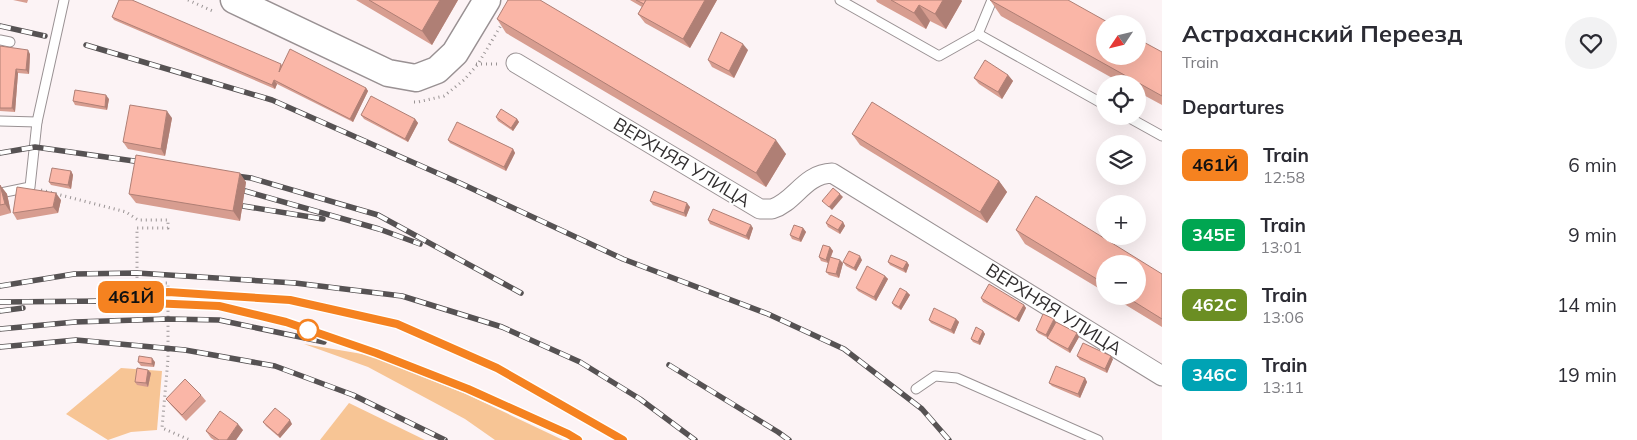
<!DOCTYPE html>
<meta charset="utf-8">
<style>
body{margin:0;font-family:Mulish,sans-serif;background:#f2f2f3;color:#2b2b33;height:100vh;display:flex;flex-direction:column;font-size:19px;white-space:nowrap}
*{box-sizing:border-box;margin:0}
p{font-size:16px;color:#7c7c81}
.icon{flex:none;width:28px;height:28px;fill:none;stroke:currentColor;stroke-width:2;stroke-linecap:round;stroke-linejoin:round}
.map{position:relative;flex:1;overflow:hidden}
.panel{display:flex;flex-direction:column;background:#fff;width:475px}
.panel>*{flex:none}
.badge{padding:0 10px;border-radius:8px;font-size:18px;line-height:32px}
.needle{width:32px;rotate:235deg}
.fabs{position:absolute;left:1096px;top:15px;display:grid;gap:10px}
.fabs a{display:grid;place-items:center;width:50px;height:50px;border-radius:50%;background:#fff;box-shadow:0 5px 20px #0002;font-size:25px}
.map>.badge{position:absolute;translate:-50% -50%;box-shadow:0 0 0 2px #fff}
h2{padding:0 20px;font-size:19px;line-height:45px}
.round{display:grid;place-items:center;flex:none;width:52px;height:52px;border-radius:26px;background:#f2f2f3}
.head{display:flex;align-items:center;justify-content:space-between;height:85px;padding:0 20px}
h1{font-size:24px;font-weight:700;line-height:38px}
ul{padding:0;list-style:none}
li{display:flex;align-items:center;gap:15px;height:70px;padding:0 20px}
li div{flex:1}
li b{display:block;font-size:19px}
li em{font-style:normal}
li .badge{min-width:55px;font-weight:700;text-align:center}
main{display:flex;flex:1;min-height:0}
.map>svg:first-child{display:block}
.green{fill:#f7c595}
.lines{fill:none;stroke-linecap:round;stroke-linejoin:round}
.lane-casing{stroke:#999193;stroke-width:11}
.street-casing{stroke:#999193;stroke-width:21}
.secondary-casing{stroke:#999193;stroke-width:29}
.path{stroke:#999394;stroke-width:3;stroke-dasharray:1 4;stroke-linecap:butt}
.lane{stroke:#fff;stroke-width:9}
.street{stroke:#fff;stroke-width:19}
.secondary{stroke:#fff;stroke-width:26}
.rail-casing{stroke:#565253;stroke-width:5.5}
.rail{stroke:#fff;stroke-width:4;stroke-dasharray:11;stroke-linecap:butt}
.wall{fill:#d79d90}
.shaded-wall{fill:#af7f75}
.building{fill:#fab6a7;stroke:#af7f75}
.line-casing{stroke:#fff;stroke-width:11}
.line{stroke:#f58220;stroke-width:8}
.stop-dot{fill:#fff;stroke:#f58220;stroke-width:2.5}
.labels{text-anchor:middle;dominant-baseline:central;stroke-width:4;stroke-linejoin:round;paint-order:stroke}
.street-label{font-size:18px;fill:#312e2f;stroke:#fff}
</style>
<main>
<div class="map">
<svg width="1162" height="440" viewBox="0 0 1162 440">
<rect width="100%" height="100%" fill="#fcf3f5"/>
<!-- green -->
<g class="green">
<polygon points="304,344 368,355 466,394 563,440 495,440 465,419 368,367"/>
<polygon points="121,368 162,371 157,430 131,432 108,440 66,414"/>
<polygon points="349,403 425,440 320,440"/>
</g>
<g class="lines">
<defs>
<g id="lane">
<polyline points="840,0 939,56 978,34 992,0"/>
<polyline points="978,34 1105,105"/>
<polyline points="0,40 10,42"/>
<polyline points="1126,116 1162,136"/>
<polyline points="0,121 37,122"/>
<polyline points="0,193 30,187 37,122 64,0"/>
<polyline points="916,389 935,376 957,378 1098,440"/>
</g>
<path id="street" d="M 516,63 L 760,209 C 764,209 769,209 772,209 C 795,202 804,174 832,173 L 1162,376"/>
<polyline id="secondary" points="234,0 388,73 416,78 437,70 455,53 487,0"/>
</defs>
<!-- lane casing -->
<use href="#lane" class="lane-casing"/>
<!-- street casing -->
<use href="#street" class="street-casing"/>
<!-- secondary casing -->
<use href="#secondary" class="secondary-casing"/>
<!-- path -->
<g class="path">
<polyline points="188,0 215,12"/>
<polyline points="476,64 497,64"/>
<polyline points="414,102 418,102 444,96 464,80 478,64 503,22"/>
<polyline points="41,190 126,212 138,220 168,220 168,228 137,228 137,283 168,283 168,359 162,428 190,440"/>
</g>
<!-- lane -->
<use href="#lane" class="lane"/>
<!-- street -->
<use href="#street" class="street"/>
<!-- secondary -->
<use href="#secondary" class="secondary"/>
<defs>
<g id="rail">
<polyline points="0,26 45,36"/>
<polyline points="86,45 272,100 462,184 623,259 768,314 844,349 922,409 949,440"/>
<polyline points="0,153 35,147 148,163"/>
<polyline points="229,175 251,178 378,215 521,293"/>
<polyline points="245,191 379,229 420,244"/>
<polyline points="243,206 323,219"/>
<polyline points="0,286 74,274 137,273 295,283 402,296 502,327 580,362 640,399 695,440"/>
<polyline points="133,297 168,292 290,300 397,323 497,368 623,440"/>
<polyline points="0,302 105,301 219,306 286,322 375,353 468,389 569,434 578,440"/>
<polyline points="0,311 23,308"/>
<polyline points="0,329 75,322 168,319 219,320 324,342"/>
<polyline points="0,347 76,340 185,350 275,366 353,395 445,440"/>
<polyline points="669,365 778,432 789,440"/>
</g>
</defs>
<!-- rail casing -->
<use href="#rail" class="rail-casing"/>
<!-- rail -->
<use href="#rail" class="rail"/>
</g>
<!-- wall -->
<g class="wall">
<polygon points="13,0 28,0 27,3"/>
<polygon points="356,0 458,0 432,45"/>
<polygon points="630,0 717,0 690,48 645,23 638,14 642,7"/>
<polygon points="876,0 961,0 962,1 946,29 930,21 926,29 877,2"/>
<polygon points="990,0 1162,52 1162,105 1138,92 1138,84 1123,84 1001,16"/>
<polygon points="112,17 282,65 366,88 368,91 353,122 277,84 275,89 114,20"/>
<polygon points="497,19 786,154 766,187 506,33"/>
<polygon points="0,46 30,54 29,74 18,73 15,112 0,111"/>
<polygon points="748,50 734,78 712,67 708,60"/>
<polygon points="1008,75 1013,81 1002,99 979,84 974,78"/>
<polygon points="109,99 107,110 75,105 73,101"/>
<polygon points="361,115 415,119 418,123 408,142 364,119"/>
<polygon points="496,117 517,119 519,122 513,131 498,121"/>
<polygon points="172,118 165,156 128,149 123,142"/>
<polygon points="852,134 999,181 1007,192 987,223 860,145"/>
<polygon points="448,140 513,149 515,153 506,171 450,143"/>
<polygon points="71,171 73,175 71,189 51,185 49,182"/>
<polygon points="246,182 240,221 136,203 129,194"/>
<polygon points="0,185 7,194 11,213 0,216"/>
<polygon points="61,200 58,213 17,220 13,213"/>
<polygon points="650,201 690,207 686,217 653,205"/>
<polygon points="708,220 753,228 749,240 710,224"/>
<polygon points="843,222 845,226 840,234 828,227 826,223"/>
<polygon points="803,228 806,232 801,242 792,239 790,235"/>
<polygon points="1016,230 1162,274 1162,327 1111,296 1138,296 1105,264 1105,292 1025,244"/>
<polygon points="830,247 833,251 831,257 843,263 839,278 829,275 826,272 828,263 821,261 819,257"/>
<polygon points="862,260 856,271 846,266 843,262"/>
<polygon points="888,262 907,262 909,265 906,273 890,265"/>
<polygon points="885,276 888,279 876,301 858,291 856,288"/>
<polygon points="907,292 910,295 901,310 894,306 892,303"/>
<polygon points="981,298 1024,305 1026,308 1019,322 983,302"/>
<polygon points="956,319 959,322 954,334 931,323 929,320"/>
<polygon points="1056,323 1079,337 1070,353 1050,341 1048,338 1038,333 1036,330"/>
<polygon points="983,331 985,334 980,345 973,342 971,339"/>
<polygon points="1077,356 1113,359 1107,373 1080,360"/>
<polygon points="138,362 155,362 154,367 141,366"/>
<polygon points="151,373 148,387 137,385 135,382"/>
<polygon points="1085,378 1087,382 1080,398 1052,386 1049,383"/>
<polygon points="201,395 206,401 186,421 171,405 166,399"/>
<polygon points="263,422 292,424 280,438 266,426"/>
<polygon points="243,430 236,440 214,440 211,438 206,431"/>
</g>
<!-- shaded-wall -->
<g class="shaded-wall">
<polygon points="440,0 458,0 432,45 422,31"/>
<polygon points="705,0 717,0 690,48 683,39"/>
<polygon points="943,0 961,0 962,1 946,29 935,14"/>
<polygon points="919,5 930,21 926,29 914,13"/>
<polygon points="743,44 748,50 734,78 729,71"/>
<polygon points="28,50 30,54 29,74 26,70"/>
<polygon points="16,69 18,73 15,112 12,108"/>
<polygon points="1008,75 1013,81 1002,99 998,92"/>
<polygon points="274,80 277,84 275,89 272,85"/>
<polygon points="366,88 368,91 353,122 350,119"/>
<polygon points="106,95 109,99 107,110 105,107"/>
<polygon points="167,111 172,118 165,156 161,149"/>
<polygon points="415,119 418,123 408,142 405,139"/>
<polygon points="517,119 519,122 513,131 511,128"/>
<polygon points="776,140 786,154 766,187 756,173"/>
<polygon points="513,149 515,153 506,171 504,167"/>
<polygon points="71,171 73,175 71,189 68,185"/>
<polygon points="240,173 246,182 240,221 233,211"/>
<polygon points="999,181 1007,192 987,223 980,212"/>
<polygon points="0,185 7,194 11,213 5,204"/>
<polygon points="56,193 61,200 58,213 53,207"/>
<polygon points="840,194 843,197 832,210 829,207"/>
<polygon points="687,203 690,207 686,217 684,213"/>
<polygon points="843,222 845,226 840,234 838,230"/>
<polygon points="751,225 753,228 749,240 746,236"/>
<polygon points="803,228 806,232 801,242 799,239"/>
<polygon points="830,247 833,251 828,263 826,260"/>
<polygon points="860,256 862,260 856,271 854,268"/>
<polygon points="840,260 843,263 839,278 836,274"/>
<polygon points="907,262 909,265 906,273 903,269"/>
<polygon points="885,276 888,279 876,301 874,297"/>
<polygon points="907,292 910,295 901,310 899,307"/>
<polygon points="1024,305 1026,308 1019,322 1016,319"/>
<polygon points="956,319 959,322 954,334 951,330"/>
<polygon points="1054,319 1056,322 1048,338 1046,335"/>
<polygon points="983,331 985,334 980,345 978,342"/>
<polygon points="1077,333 1079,337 1070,353 1068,349"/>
<polygon points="1111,356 1113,359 1107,373 1105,369"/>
<polygon points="152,358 155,362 154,367 152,364"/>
<polygon points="148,370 151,373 148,387 146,383"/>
<polygon points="1085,378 1087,382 1080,398 1078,394"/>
<polygon points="290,420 292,424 280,438 278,435"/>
<polygon points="238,424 243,430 236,440 227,440"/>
</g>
<!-- building -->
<g class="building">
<polygon points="119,0 132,0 281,64 279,72 290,49 366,88 350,119 274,80 272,85 112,17"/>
<polygon points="369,0 440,0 422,31"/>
<polygon points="508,0 540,0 776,140 756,173 497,19"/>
<polygon points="636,0 646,0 644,4"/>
<polygon points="646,0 705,0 683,39 638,14"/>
<polygon points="891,0 943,0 935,14 919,5 914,13"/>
<polygon points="990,0 1068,0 1111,24 1105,24 1105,56 1138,56 1138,39 1162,52 1162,96"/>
<polygon points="721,32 743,44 729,71 708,60"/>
<polygon points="0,46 28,50 26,70 16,69 12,108 0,108"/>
<polygon points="985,60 1008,75 998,92 974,78"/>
<polygon points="75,90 106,95 105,107 73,101"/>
<polygon points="371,96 415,119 405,139 361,115"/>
<polygon points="872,102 999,181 980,212 852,134"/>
<polygon points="130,105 167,111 161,149 123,142"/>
<polygon points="501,109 517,119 511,128 496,117"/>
<polygon points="457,122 513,149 504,167 448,140"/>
<polygon points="136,155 240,173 233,211 129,194"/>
<polygon points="52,168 71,171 68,185 49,182"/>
<polygon points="0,185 5,204 0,205"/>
<polygon points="17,187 56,193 53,207 13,213"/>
<polygon points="833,188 840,194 829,207 822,201"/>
<polygon points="654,191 687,203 684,213 650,201"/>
<polygon points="1036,196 1162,274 1162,319 1125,296 1138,296 1138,264 1105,264 1105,284 1016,230"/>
<polygon points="713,209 751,225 746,236 708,220"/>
<polygon points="831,215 843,222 838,230 826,223"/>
<polygon points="794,225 803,228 799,239 790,235"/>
<polygon points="823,245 830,247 826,260 819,257"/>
<polygon points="849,251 860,256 854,268 843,262"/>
<polygon points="891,255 907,262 903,269 888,262"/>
<polygon points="830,257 840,260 836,274 826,272"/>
<polygon points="867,266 885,276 874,297 856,288"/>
<polygon points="989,284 1024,305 1016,319 981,298"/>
<polygon points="900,288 907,292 899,307 892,303"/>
<polygon points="934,308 956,319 951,330 929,320"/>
<polygon points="1043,314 1054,319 1046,335 1036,330"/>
<polygon points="1056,322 1077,333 1068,349 1047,338"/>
<polygon points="976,327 983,331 978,342 971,339"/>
<polygon points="1083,343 1111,356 1105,369 1077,356"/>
<polygon points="139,356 152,358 152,364 138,362"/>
<polygon points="1056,366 1085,378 1078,394 1049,383"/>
<polygon points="137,368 148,370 146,383 135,382"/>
<polygon points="185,379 201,395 182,415 166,399"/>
<polygon points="275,408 290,420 278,435 263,422"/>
<polygon points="220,411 238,424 227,440 219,440 206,431"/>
</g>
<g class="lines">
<defs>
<polyline id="line" points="578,440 568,434 468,389 376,353 286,322 219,306 105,301 168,292 290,300 397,324 497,368 623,440"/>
</defs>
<!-- line casing -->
<use href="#line" class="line-casing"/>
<!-- line -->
<use href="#line" class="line"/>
</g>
<!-- markers -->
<circle class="stop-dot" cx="308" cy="330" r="10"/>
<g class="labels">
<!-- street labels -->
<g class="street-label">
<text transform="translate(682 162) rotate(31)">ВЕРХНЯЯ УЛИЦА</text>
<text transform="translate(1054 309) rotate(32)">ВЕРХНЯЯ УЛИЦА</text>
</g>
</g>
</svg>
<div class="fabs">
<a><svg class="needle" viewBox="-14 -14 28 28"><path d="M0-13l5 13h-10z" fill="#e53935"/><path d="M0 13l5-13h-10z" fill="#7c7c81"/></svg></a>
<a><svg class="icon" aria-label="locate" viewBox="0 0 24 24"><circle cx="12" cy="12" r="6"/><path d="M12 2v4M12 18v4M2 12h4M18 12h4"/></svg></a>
<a><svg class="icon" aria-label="layers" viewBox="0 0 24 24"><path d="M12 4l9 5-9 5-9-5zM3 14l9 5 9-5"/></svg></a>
<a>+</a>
<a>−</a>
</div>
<b class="badge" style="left:131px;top:297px;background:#f58220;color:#111">461Й</b>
</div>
<section class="panel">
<div class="head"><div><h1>Астраханский Переезд</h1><p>Train</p></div><a class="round"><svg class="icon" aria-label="heart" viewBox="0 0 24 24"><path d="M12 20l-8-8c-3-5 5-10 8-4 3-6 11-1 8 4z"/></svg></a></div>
<h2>Departures</h2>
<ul>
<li><span class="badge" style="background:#f58220;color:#111">461Й</span><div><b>Train</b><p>12:58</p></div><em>6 min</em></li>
<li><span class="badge" style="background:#00a651;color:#fff">345Е</span><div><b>Train</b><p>13:01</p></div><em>9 min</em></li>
<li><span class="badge" style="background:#6b8e23;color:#fff">462С</span><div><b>Train</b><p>13:06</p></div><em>14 min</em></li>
<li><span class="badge" style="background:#00a3b4;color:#fff">346С</span><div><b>Train</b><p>13:11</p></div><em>19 min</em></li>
</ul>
</section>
</main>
